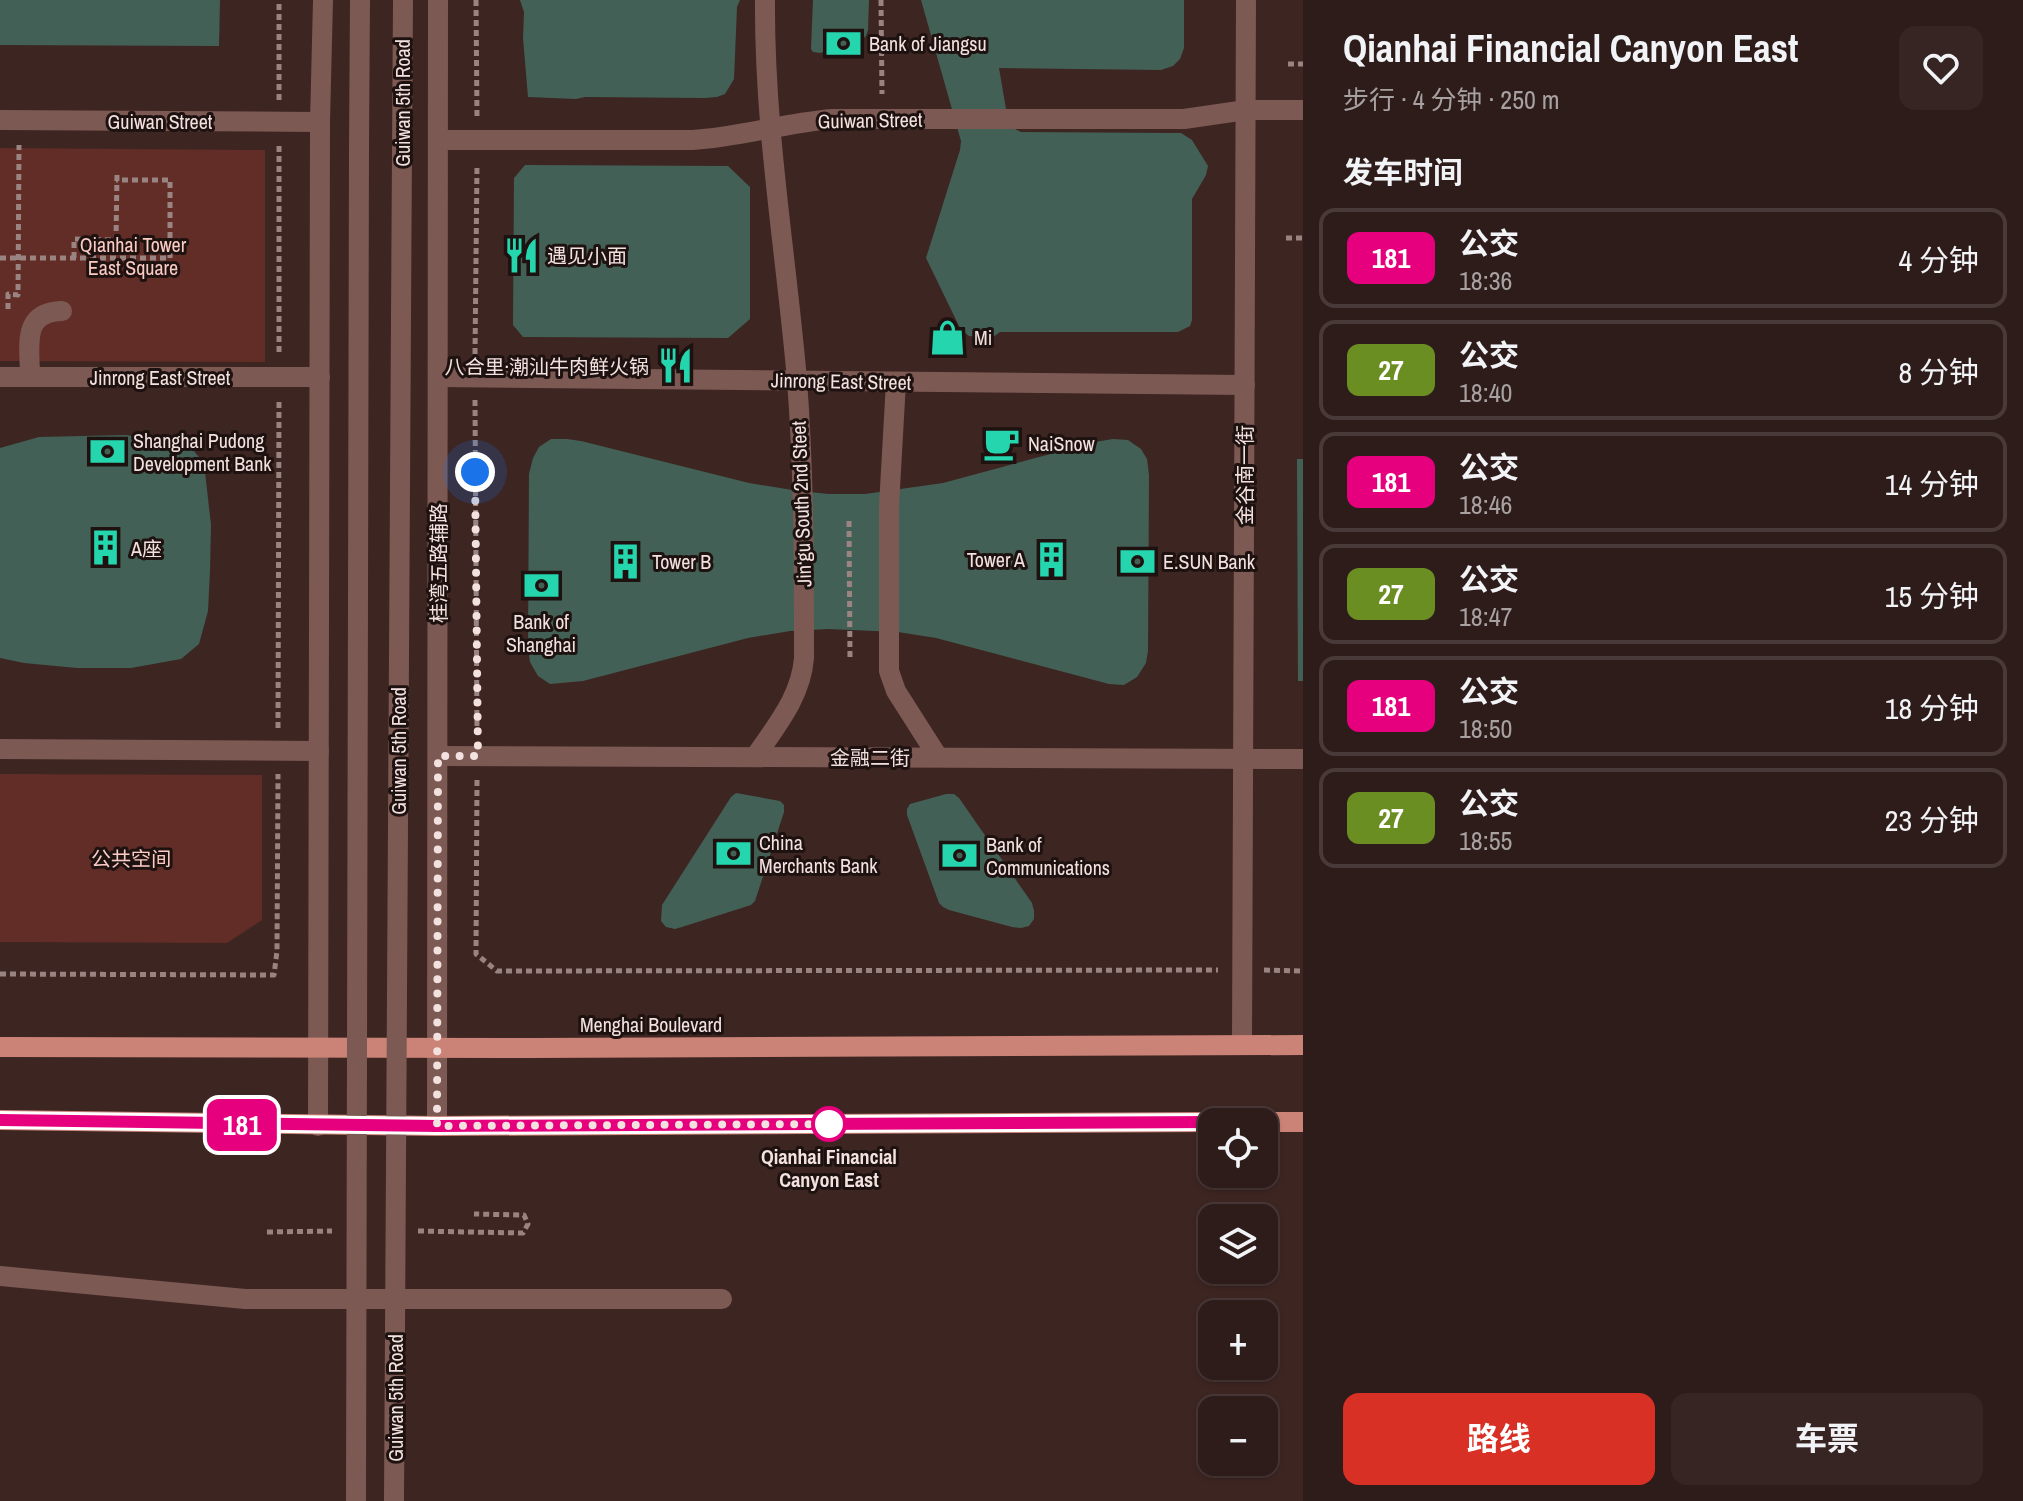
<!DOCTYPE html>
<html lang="zh">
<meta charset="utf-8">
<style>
body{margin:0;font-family:"Archivo Narrow","Noto Sans SC",sans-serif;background:#362523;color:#f1f3f6;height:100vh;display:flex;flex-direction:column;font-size:30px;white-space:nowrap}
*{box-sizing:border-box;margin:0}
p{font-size:26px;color:#a7a1a2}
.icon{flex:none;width:44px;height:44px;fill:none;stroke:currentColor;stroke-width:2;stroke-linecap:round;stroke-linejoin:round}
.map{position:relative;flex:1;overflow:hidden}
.drawer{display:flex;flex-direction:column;background:#2e1c1a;width:720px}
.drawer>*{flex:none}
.badge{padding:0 16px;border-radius:12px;font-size:28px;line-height:52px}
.controls{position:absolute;left:1198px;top:1108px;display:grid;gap:16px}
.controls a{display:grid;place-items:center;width:80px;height:80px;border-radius:16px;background:#2e1c1a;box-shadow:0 2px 6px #0004,0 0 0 2px #493a39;font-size:40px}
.you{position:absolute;width:40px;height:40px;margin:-20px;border:6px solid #fff;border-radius:50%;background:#1a73e8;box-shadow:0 0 0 12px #1a73e833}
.map>.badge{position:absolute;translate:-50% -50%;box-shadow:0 0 0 4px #fff}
h2{padding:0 40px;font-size:30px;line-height:72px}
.round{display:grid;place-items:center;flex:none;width:84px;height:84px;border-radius:16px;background:#362523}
.summary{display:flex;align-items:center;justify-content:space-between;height:136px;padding:0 40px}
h1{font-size:38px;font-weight:700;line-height:60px}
.button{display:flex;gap:16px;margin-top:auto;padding:16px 40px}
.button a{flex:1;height:92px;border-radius:16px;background:#d93025;color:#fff;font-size:32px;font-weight:700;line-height:92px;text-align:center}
.button a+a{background:#362523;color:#f1f3f6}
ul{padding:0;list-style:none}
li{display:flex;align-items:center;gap:24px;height:100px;margin:0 16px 12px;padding:0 24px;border:4px solid #493a39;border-radius:16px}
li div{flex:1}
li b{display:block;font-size:30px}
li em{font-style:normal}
li .badge{min-width:88px;font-weight:700;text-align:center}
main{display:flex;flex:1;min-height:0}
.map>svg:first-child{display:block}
.green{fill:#612d26}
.building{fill:#436056}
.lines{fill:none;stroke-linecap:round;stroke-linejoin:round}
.path{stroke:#998482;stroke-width:5;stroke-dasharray:6 4;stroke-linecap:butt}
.minor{stroke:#7d5953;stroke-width:20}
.major{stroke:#cc8377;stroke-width:20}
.minor-bridge{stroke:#7d5953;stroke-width:20}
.line-casing{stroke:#fff;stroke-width:18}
.line{stroke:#e6007e;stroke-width:12}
.walk{stroke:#f2e1df;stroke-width:8;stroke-dasharray:0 14.4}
.stop-dot{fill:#fff;stroke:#e6007e;stroke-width:4}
.labels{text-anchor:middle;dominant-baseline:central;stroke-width:6;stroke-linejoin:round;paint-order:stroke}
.poi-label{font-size:20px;fill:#f2e1df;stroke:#1d1210;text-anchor:start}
.street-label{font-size:20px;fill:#f2e1df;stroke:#1d1210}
.park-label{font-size:20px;fill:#fbcbc3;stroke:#1d1210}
.stop-label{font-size:20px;font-weight:bold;fill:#f2e1df;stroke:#1d1210}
</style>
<main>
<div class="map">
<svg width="1303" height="1501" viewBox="0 0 1303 1501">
<rect width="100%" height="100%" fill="#3d2522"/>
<!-- green -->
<g class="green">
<polygon points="0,148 265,150 265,362 0,361"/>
<polygon points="0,774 262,775 262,920 227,943 0,942"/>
</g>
<!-- building -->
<g class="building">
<polygon points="0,0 220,0 219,46 0,45"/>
<polygon points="520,0 740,0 737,7 734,79 725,94 717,97 705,98 585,97 576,99 528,97 523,38 524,12"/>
<polygon points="813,0 869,0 868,30 866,36 861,40 833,49 820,53 813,52 811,49"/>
<polygon points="921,0 1184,0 1184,48 1180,59 1173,66 1161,70 999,68 1007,115 1013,128 1021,132 1173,133 1181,133 1192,140 1208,166 1206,175 1192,199 1192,320 1190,326 1178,332 1000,332 993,337 986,338 969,336 964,332 959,326 926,258 960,150 961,141"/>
<polygon points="525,165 728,166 750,187 750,319 728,338 523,337 513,325 514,178"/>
<polygon points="126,435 175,443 193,450 204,463 211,525 210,571 208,611 199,644 181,659 131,668 77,668 24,663 0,658 0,448 39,437"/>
<polygon points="551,439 567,439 581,441 749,483 792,490 828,494 865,494 943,483 1095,442 1113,439 1128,440 1141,449 1147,459 1149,475 1148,651 1146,663 1137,677 1124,685 1109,684 936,638 898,632 828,629 790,631 748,638 583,681 550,684 538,676 530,662 528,649 529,474 533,458 539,447"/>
<polygon points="1297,459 1303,459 1303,681 1298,681"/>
<polygon points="736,793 780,801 784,805 784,812 755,901 751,905 682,927 675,929 666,927 661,921 662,905 731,797"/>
<polygon points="946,794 954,794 959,798 1032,903 1034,911 1034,919 1029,926 1021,928 1012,927 949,910 943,907 939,903 907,815 907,809 910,804"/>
</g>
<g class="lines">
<!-- path -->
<g class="path">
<polyline points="476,0 477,118"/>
<polyline points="881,0 882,94"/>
<polyline points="1288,64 1303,64"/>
<polyline points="279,100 279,0"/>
<polyline points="279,146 279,356"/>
<polyline points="1286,238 1303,238"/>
<polyline points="0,258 170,258 170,180 116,180"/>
<polyline points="74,258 74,239 116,240 117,173"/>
<polyline points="8,309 8,294 18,295 19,145"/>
<polyline points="475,354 477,164"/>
<polyline points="475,400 477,734"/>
<polyline points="849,521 850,659"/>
<polyline points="278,728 279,402"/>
<polyline points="477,780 476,954 497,971 1218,970"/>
<polyline points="1264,970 1303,971"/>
<polyline points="0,974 274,975 277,951 278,774"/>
<polyline points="418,1231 523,1233 528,1224 524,1215 474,1214"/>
<polyline points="267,1232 332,1231"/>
</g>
<!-- minor -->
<g class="minor">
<polyline points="0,120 320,122"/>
<path d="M 438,140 L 692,140 C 739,137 785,123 832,119 L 1184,119 L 1246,110 L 1303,110"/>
<polyline points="359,148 360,0"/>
<polyline points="402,149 403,0"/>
<polyline points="0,377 320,377"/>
<path d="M 30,377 C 30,346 21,312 62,311"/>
<polyline points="438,377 1245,385"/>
<polyline points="896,382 889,506 889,671 896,691 938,757"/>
<polyline points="0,749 319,751"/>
<polyline points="438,756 1303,759"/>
<path d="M 755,757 C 776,726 801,697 804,658 C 804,565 804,473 797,380 C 786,253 764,128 765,0"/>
<polyline points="1242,1045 1246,0"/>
<polyline points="318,1126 320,122 323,0"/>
<polyline points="437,1126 438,0"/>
<polyline points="0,1276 245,1299 722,1299"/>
</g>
<!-- major -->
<g class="major">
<polyline points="0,1047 531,1048 1303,1045"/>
<polyline points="0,1120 437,1126 1212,1122"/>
<polyline points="1255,1122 1303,1122"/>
</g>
<!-- minor-bridge -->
<g class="minor-bridge">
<polyline points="356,1501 359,148"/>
<polyline points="394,1501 402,149"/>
</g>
</g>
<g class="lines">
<defs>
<polyline id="line" points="0,1120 437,1126 1212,1122"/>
</defs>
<!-- line casing -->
<use href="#line" class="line-casing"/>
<!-- line -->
<use href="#line" class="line"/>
<!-- walk -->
<polyline class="walk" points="475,472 478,756 438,756 437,1126 838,1124 829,1124"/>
</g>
<!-- icons -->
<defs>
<symbol id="bank-bare" viewBox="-9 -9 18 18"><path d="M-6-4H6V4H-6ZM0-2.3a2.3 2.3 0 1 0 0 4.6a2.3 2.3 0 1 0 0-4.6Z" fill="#25d5ae" stroke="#1d1210" stroke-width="2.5" paint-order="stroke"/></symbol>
<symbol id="restaurant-bare" viewBox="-9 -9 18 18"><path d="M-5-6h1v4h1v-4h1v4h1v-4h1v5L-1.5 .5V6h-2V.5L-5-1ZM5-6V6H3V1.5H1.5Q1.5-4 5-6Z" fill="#25d5ae" stroke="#1d1210" stroke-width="2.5" paint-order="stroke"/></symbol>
<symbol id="shop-bare" viewBox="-9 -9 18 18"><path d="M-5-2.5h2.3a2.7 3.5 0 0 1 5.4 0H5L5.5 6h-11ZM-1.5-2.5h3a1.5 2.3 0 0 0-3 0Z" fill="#25d5ae" stroke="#1d1210" stroke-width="2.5" paint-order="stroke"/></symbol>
<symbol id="cafe-bare" viewBox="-9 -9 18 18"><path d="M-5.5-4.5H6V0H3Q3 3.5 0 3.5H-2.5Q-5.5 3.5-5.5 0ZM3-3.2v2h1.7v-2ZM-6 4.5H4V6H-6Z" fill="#25d5ae" stroke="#1d1210" stroke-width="2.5" paint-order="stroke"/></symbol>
<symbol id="building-bare" viewBox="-9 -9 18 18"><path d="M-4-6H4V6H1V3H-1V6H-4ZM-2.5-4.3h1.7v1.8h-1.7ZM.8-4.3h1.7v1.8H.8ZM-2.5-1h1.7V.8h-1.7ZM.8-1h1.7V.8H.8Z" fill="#25d5ae" stroke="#1d1210" stroke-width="2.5" paint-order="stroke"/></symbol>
</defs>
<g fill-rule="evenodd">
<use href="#bank-bare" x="818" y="18" width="51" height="51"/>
<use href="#restaurant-bare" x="496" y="230" width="51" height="51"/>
<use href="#shop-bare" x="922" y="312" width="51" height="51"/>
<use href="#restaurant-bare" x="650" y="340" width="51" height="51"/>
<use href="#cafe-bare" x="976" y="418" width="51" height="51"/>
<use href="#bank-bare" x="82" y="426" width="51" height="51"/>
<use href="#building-bare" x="80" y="522" width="51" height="51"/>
<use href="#building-bare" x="1026" y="534" width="51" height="51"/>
<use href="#building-bare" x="600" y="536" width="51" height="51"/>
<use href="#bank-bare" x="1112" y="536" width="51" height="51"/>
<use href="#bank-bare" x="516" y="560" width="51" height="51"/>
<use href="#bank-bare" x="708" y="828" width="51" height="51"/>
<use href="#bank-bare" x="934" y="830" width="51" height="51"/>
</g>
<!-- markers -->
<circle class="stop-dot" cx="829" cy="1124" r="16"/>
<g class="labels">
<!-- poi labels -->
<g class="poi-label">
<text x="869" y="43">Bank of Jiangsu</text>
<text x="547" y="255">遇见小面</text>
<text x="974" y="337">Mi</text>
<text x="649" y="366" text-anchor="end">八合里·潮汕牛肉鲜火锅</text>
<text x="133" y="440">Shanghai Pudong<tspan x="133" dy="23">Development Bank</tspan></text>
<text x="1028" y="443">NaiSnow</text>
<text x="131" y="548">A座</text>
<text x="1025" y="559" text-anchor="end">Tower A</text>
<text x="652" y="561">Tower B</text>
<text x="1163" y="561">E.SUN Bank</text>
<text x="541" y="621" text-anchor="middle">Bank of<tspan x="541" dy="23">Shanghai</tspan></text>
<text x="759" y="842">China<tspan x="759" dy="23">Merchants Bank</tspan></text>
<text x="986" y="844">Bank of<tspan x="986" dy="23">Communications</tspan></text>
</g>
<!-- street labels -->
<g class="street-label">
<text transform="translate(402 103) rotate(-90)">Guiwan 5th Road</text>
<text transform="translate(870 120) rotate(-1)">Guiwan Street</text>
<text x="160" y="121">Guiwan Street</text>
<text x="160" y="377">Jinrong East Street</text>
<text transform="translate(841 381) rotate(1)">Jinrong East Street</text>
<text transform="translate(1244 475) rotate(-90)">金谷南一街</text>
<text transform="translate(801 504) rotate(-92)">Jin‘gu South 2nd Steet</text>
<text transform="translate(438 563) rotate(-90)">桂湾五路辅路</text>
<text transform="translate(398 751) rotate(-90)">Guiwan 5th Road</text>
<text x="870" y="757">金融二街</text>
<text x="651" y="1024">Menghai Boulevard</text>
<text transform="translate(395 1398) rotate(-90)">Guiwan 5th Road</text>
</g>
<!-- park labels -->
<g class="park-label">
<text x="133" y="244">Qianhai Tower<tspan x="133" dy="23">East Square</tspan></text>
<text x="131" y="858">公共空间</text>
</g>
<!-- stop labels -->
<g class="stop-label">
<text x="829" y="1156">Qianhai Financial<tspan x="829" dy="23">Canyon East</tspan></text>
</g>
</g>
</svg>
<div class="controls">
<a><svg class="icon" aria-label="locate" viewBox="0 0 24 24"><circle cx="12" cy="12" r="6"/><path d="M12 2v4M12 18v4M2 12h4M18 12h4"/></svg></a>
<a><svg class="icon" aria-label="layers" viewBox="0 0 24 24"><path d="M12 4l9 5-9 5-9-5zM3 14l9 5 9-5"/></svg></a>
<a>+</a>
<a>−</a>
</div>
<div class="you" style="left:475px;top:472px"></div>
<b class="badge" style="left:242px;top:1125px;background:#e6007e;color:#fff">181</b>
</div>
<section class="drawer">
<div class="summary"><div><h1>Qianhai Financial Canyon East</h1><p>步行 · 4 分钟 · 250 m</p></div><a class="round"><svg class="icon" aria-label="heart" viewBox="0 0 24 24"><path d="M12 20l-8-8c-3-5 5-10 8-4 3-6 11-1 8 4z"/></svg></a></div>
<h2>发车时间</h2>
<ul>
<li><span class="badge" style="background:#e6007e;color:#fff">181</span><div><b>公交</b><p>18:36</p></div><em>4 分钟</em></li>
<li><span class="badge" style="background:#6b8e23;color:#fff">27</span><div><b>公交</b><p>18:40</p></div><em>8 分钟</em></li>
<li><span class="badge" style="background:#e6007e;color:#fff">181</span><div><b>公交</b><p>18:46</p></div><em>14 分钟</em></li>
<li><span class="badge" style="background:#6b8e23;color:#fff">27</span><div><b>公交</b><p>18:47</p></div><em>15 分钟</em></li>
<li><span class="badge" style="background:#e6007e;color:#fff">181</span><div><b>公交</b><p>18:50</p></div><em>18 分钟</em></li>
<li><span class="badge" style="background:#6b8e23;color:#fff">27</span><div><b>公交</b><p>18:55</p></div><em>23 分钟</em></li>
</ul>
<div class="button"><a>路线</a><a>车票</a></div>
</section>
</main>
